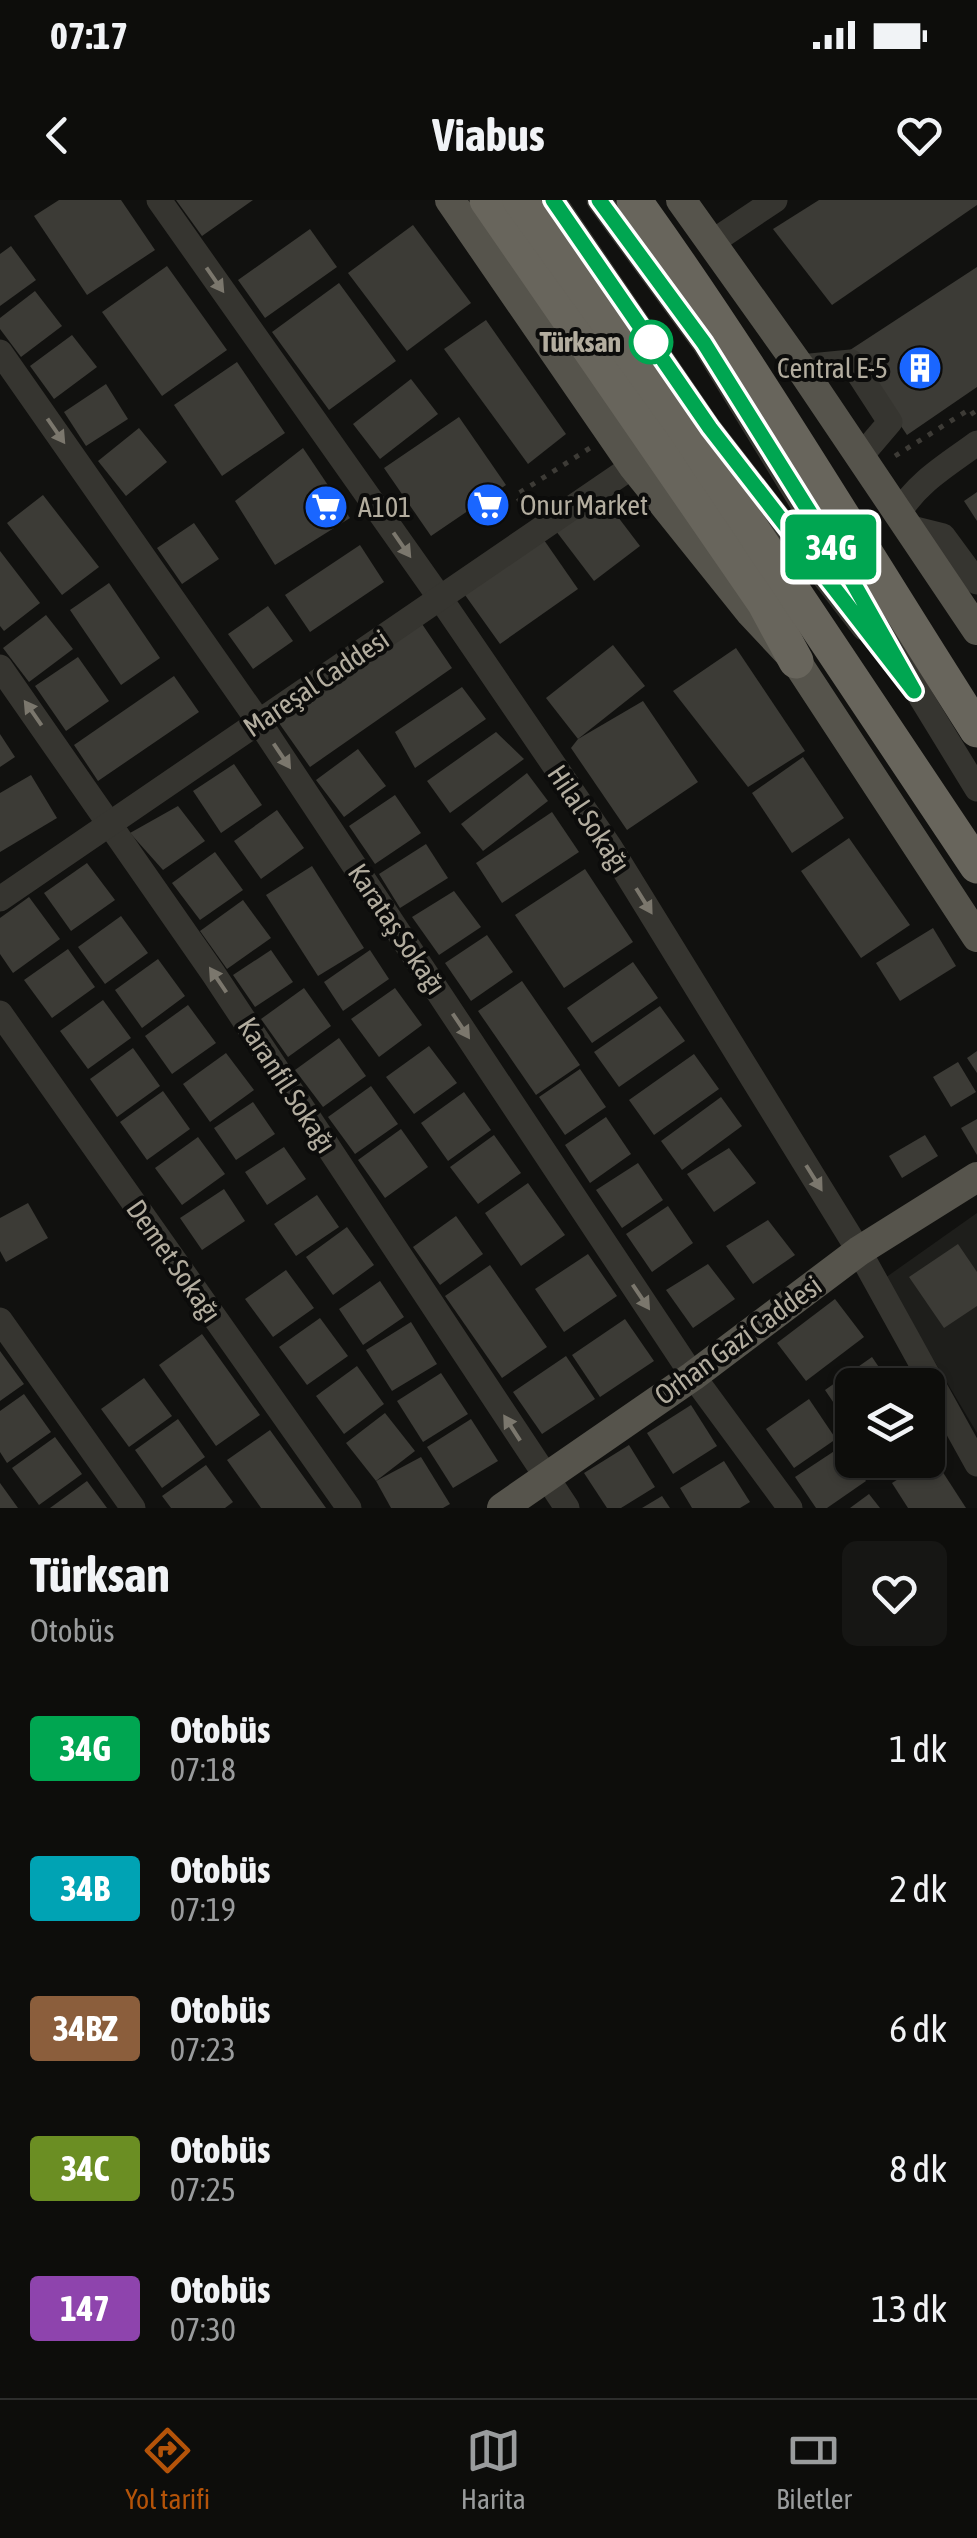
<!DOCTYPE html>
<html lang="tr">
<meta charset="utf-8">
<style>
body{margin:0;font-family:"Asap Condensed",sans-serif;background:#161614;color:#f1f3f6;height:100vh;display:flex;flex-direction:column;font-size:38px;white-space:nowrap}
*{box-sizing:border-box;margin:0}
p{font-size:32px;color:#9a9c9d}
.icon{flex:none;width:55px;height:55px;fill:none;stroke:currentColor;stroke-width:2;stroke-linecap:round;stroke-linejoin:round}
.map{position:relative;height:1308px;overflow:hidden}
.details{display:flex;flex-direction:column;background:#0d0d0b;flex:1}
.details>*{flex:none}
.badge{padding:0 20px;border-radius:8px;font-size:35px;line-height:65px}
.fabs{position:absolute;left:835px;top:1168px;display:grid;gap:20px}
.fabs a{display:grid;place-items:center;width:110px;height:110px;border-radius:15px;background:#0d0d0b;box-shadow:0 2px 8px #0004,0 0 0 2px #2d2d2c;font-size:50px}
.map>.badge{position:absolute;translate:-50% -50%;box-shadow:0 0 0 5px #fff}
.round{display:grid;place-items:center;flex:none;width:105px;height:105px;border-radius:15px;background:#161614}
.headline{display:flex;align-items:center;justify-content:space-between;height:170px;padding:0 30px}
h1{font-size:48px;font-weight:700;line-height:75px}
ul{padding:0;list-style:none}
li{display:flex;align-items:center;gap:30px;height:140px;padding:0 30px}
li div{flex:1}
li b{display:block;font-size:38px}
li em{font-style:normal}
li .badge{min-width:110px;font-weight:700;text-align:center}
.status{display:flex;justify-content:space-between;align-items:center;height:70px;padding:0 50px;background:#0d0d0b;direction:ltr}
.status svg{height:28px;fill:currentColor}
header{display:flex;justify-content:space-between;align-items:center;height:130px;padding:0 30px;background:#0d0d0b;font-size:45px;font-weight:700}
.menu{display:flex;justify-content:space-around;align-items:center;height:140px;border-top:2px solid #2d2d2c;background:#0d0d0b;font-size:28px;color:#9a9c9d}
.menu a{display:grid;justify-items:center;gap:5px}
.menu .current{color:#b45309}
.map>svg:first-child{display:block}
.built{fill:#1e1e1b}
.building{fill:#3c3b36}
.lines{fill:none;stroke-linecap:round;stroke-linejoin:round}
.path{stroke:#3d3b36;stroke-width:5;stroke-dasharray:5 8;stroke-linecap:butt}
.minor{stroke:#363530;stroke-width:25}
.major{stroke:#56544c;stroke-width:30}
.highway{stroke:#68655c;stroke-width:35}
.oneway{fill:#7b776d}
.line-casing{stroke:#fff;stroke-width:22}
.line{stroke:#00a651;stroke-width:15}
.stop-dot{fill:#fff;stroke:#00a651;stroke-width:5}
.labels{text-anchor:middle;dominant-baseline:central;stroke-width:8;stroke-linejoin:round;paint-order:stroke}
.stop-label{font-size:28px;font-weight:bold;fill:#b3ad9f;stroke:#0c0c0b;text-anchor:end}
.poi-label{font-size:28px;fill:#b3ad9f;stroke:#0c0c0b;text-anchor:start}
.street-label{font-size:28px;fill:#b3ad9f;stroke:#0c0c0b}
</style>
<div class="status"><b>07:17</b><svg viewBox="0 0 49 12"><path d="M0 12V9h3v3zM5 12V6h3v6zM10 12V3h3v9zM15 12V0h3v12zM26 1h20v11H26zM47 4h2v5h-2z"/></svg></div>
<header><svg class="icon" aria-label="back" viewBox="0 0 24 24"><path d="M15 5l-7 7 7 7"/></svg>Viabus<svg class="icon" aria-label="heart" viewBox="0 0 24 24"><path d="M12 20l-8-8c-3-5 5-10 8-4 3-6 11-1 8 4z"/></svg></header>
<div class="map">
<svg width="977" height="1308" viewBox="0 0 977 1308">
<rect width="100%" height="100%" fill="#11110f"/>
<!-- built -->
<polygon class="built" points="977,1013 977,1233 885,1078"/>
<!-- building -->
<g class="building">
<polygon points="59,0 121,0 155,50 87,95 34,16"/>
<polygon points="176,0 253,0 202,36"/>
<polygon points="819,0 977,0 977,5 832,105 773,29"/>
<polygon points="413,25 471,103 407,151 348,73"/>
<polygon points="310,29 337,67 265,118 238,80"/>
<polygon points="11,46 36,80 0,106 0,54"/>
<polygon points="167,66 227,150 162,196 102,112"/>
<polygon points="977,67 977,187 907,235 850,150"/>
<polygon points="339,83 396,161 329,210 272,132"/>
<polygon points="35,91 62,126 21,157 0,129 0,118"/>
<polygon points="486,120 566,234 528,264 444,149"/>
<polygon points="72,135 97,167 54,199 30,166"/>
<polygon points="237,162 285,233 222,276 174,205"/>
<polygon points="411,179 438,214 380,259 353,224"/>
<polygon points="106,184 128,219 86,246 64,212"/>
<polygon points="459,217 506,285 431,336 384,268"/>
<polygon points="139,228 167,262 126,296 98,261"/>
<polygon points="303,248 350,318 275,365 235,301"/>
<polygon points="977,292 977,321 964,301"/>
<polygon points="43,295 99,367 62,395 7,323"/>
<polygon points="602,296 640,346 594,381 556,331"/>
<polygon points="194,323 219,359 182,384 157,348"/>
<polygon points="544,340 578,389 500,444 465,395"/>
<polygon points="360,345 384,382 310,432 285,395"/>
<polygon points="0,351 40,403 4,431 0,426"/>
<polygon points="109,383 160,458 121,485 70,410"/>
<polygon points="268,406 293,441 253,469 228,434"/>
<polygon points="46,415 73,449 29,482 3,448"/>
<polygon points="422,424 452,468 310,567 279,523"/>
<polygon points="613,445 645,486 578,539 546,498"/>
<polygon points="736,448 805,551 748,587 673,491"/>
<polygon points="78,457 109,501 66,531 35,486"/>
<polygon points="174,476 199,512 98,581 74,545"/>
<polygon points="462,487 486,519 415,568 395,532"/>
<polygon points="643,501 698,582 627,630 571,548 578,539"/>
<polygon points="496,532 524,559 450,613 427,581"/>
<polygon points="0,534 15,557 0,567"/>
<polygon points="358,549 386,586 344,617 316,580"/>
<polygon points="803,557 844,618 792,653 752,593"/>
<polygon points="234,564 262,605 221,633 193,591"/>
<polygon points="527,573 548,601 483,651 461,624"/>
<polygon points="31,575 57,618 0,652 0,593"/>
<polygon points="395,595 421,633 375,664 349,626"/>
<polygon points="178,606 205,641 163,670 130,633"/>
<polygon points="277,610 304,648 261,679 234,641"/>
<polygon points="552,612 579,652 502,703 476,663"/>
<polygon points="849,638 910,725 861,758 801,671"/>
<polygon points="426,644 448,678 400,708 379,674"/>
<polygon points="215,652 243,690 200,720 172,683"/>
<polygon points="87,663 115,700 71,731 44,693"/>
<polygon points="312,666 364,748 318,776 266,695"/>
<polygon points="585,669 633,742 564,788 515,715"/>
<polygon points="454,691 481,727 439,755 412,717"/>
<polygon points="29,697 60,739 13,773 0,754 0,718"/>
<polygon points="243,700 271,738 227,769 200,731"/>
<polygon points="121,716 148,753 105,784 78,747"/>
<polygon points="933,728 956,766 900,801 876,763"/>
<polygon points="487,735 513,772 471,801 445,763"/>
<polygon points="68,749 95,787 52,818 24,780"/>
<polygon points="271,750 293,782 255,807 233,775"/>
<polygon points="370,750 389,779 343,811 324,782"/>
<polygon points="158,759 185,796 142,828 115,790"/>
<polygon points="633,762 658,798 592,843 567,808"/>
<polygon points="522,781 580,865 536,895 478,811"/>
<polygon points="304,788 331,826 288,857 261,819"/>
<polygon points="395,788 422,825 379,857 351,819"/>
<polygon points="103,800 131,838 88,869 60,831"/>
<polygon points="188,805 216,843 172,874 145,836"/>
<polygon points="660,806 685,841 619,887 594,852"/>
<polygon points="339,838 366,876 323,907 295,870"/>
<polygon points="429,846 457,883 414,914 386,877"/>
<polygon points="133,848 160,886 117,917 90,879"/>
<polygon points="977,851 977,873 967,858"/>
<polygon points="226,853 254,890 210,922 183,884"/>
<polygon points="694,854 719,889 654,935 629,900"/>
<polygon points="958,862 976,892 951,907 933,877"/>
<polygon points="580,869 606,907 565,935 539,897"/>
<polygon points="371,886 398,924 355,954 328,917"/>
<polygon points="163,891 190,929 147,960 120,922"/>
<polygon points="464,892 491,930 448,961 421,923"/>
<polygon points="721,897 742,926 682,970 661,941"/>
<polygon points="253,902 275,934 236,960 214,928"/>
<polygon points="606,917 631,954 590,983 565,945"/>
<polygon points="977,919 977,955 961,928"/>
<polygon points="401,929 428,967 385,998 358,960"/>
<polygon points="494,935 521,973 478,1004 450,967"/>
<polygon points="925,935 938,956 902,978 889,956"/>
<polygon points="198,937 225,974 182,1005 155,968"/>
<polygon points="284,947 306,979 267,1005 245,972"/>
<polygon points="729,948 756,983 714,1012 687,974"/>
<polygon points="638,963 663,1000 622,1028 596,990"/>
<polygon points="528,983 565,1035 521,1066 485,1013"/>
<polygon points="224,989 245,1021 202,1050 180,1018"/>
<polygon points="317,995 339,1027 296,1056 274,1024"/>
<polygon points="28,1003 48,1038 6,1062 0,1051 0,1018"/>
<polygon points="668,1006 693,1043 652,1072 626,1034"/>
<polygon points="456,1016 483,1054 440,1085 413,1047"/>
<polygon points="768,1020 795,1055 753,1084 726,1046"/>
<polygon points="347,1027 374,1065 333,1095 306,1057"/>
<polygon points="958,1044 977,1072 977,1106 944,1128 909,1077"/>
<polygon points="588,1054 617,1096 564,1132 535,1089"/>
<polygon points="708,1064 735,1099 693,1128 666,1090"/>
<polygon points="490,1065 547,1147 502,1178 445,1096"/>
<polygon points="286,1070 314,1108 273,1137 245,1099"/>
<polygon points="380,1081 404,1117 363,1145 339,1109"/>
<polygon points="835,1099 864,1137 806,1181 777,1143"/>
<polygon points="320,1118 348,1156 307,1185 279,1147"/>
<polygon points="625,1119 654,1161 600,1197 572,1155"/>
<polygon points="411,1122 437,1164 392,1191 366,1150"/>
<polygon points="202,1134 260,1215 216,1246 159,1165"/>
<polygon points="0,1151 24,1184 0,1201"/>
<polygon points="566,1156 595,1199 542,1234 513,1192"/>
<polygon points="872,1157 891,1185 852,1185 852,1230 825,1190"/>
<polygon points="357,1166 384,1204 344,1234 316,1196"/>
<polygon points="441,1173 468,1214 423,1242 397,1201"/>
<polygon points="144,1178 172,1216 129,1247 101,1209"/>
<polygon points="24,1194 51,1232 7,1263 0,1252 0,1211"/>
<polygon points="809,1199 836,1239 794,1268 766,1229"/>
<polygon points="691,1205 717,1246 673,1274 647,1233"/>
<polygon points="385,1213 415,1251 376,1281 346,1243"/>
<polygon points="178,1219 205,1257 162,1288 135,1250"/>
<polygon points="471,1219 498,1261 453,1288 427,1247"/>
<polygon points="270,1230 326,1308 261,1308 227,1260"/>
<polygon points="55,1237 82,1274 39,1305 12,1268"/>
<polygon points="629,1245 655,1287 621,1308 607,1308 584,1273"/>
<polygon points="842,1246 866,1281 827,1308 816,1308 795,1277"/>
<polygon points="421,1257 450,1304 443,1308 391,1308 376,1281"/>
<polygon points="933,1257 966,1308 908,1308 892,1283"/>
<polygon points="874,1260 894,1260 880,1270"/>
<polygon points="724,1261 750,1302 740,1308 692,1308 680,1288"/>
<polygon points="206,1265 233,1302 225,1308 171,1308 162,1296"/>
<polygon points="87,1281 107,1308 50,1308"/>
<polygon points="0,1283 18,1308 0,1308"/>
<polygon points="869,1294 880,1308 850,1308"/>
<polygon points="662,1296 670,1308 642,1308"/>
</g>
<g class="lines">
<!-- path -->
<g class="path">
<polyline points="895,256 970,209 976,218"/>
<polyline points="528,313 516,295 590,248"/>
</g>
<!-- minor -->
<g class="minor">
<polyline points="159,0 440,398 610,647 859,1051 977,1264"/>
<polyline points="553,0 709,228 864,428"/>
<polyline points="599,0 704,143 977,589"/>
<polyline points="711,43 775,0"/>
<polyline points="0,152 259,522 693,1176 790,1308"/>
<polyline points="800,167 851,162 890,222 861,256"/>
<path d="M 899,313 C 917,282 949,264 977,243"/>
<polyline points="907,327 943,336 977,382"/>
<polyline points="0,467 213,773 567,1308"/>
<polyline points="0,699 633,266"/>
<polyline points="0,813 349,1308"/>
<polyline points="0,1120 133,1308"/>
</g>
<!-- major -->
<g class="major">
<polyline points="450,0 633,266 751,413 796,461 977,737"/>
<polyline points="681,0 800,167 977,430"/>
<polyline points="502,1308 693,1176 859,1051 977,977"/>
</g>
<!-- highway -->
<g class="highway">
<polyline points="487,0 764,402 796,461"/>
<polyline points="520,0 681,223 977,666"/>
<path d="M 634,0 C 757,171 863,352 977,530"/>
</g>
</g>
<!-- one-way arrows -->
<defs><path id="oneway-solid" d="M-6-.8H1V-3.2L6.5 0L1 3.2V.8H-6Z" transform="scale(2.5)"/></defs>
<g class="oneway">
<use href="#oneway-solid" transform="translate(215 80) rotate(55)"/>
<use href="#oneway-solid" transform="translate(56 231) rotate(55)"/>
<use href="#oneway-solid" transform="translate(402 345) rotate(55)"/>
<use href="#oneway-solid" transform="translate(33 513) rotate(-125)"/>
<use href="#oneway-solid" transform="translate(282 556) rotate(56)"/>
<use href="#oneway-solid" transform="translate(644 701) rotate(58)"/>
<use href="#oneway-solid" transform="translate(218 780) rotate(-124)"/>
<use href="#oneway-solid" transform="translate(461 826) rotate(56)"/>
<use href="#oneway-solid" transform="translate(814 978) rotate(58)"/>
<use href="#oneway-solid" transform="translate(641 1097) rotate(56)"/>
<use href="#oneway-solid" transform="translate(512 1228) rotate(-123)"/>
</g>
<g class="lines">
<defs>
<polyline id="line" points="553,0 710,228 914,491 847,372 704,143 599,0"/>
</defs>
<!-- line casing -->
<use href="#line" class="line-casing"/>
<!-- line -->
<use href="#line" class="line"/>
</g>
<!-- icons -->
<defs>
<symbol id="building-disc" viewBox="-11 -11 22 22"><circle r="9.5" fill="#1a66ff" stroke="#0c0c0b"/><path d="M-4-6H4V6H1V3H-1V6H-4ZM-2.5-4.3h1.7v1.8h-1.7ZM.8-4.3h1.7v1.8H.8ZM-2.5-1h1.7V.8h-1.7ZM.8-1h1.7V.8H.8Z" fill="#fff"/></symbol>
<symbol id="supermarket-disc" viewBox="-11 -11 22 22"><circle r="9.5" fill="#1a66ff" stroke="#0c0c0b"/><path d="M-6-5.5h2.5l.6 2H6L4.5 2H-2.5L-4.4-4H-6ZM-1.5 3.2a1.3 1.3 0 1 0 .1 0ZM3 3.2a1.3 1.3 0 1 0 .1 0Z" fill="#fff"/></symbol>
</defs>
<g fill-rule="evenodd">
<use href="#building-disc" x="895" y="143" width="50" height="50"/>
<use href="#supermarket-disc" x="463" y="280" width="50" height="50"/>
<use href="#supermarket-disc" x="301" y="282" width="50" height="50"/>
</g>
<!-- markers -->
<circle class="stop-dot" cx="651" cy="142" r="20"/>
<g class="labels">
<!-- stop labels -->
<g class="stop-label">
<text x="621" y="142">Türksan</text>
</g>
<!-- poi labels -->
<g class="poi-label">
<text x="888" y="168" text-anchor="end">Central E-5</text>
<text x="520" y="305">Onur Market</text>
<text x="358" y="307">A101</text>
</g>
<!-- street labels -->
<g class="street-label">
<text transform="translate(316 483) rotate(-34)">Mareşal Caddesi</text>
<text transform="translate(589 619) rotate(56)">Hilal Sokağı</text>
<text transform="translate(397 729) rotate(56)">Karataş Sokağı</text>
<text transform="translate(287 885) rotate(57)">Karanfil Sokağı</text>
<text transform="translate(174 1061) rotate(55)">Demet Sokağı</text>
<text transform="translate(738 1140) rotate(-36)">Orhan Gazi Caddesi</text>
</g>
</g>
</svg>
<div class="fabs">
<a><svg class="icon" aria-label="layers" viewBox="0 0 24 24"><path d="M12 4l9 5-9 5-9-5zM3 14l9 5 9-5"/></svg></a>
</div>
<b class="badge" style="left:831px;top:347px;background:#00a651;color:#fff">34G</b>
</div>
<section class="details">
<div class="headline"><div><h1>Türksan</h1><p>Otobüs</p></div><a class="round"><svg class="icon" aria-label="heart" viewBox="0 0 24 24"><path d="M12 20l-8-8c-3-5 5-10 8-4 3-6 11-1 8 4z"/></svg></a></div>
<ul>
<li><span class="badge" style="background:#00a651;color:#fff">34G</span><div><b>Otobüs</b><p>07:18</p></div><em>1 dk</em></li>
<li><span class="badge" style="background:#00a3b4;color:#fff">34B</span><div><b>Otobüs</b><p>07:19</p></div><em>2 dk</em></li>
<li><span class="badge" style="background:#8b5e3c;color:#fff">34BZ</span><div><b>Otobüs</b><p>07:23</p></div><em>6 dk</em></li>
<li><span class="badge" style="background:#6b8e23;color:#fff">34C</span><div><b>Otobüs</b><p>07:25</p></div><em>8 dk</em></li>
<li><span class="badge" style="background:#8e44ad;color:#fff">147</span><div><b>Otobüs</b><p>07:30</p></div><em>13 dk</em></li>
</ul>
</section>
<nav class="menu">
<a class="current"><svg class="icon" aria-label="directions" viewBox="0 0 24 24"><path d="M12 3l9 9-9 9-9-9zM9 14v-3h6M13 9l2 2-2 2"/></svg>Yol tarifi</a>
<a><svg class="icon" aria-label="map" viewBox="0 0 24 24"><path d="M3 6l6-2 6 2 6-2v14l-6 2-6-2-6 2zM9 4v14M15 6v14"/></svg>Harita</a>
<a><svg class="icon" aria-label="tickets" viewBox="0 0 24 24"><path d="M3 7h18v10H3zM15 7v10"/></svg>Biletler</a>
</nav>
